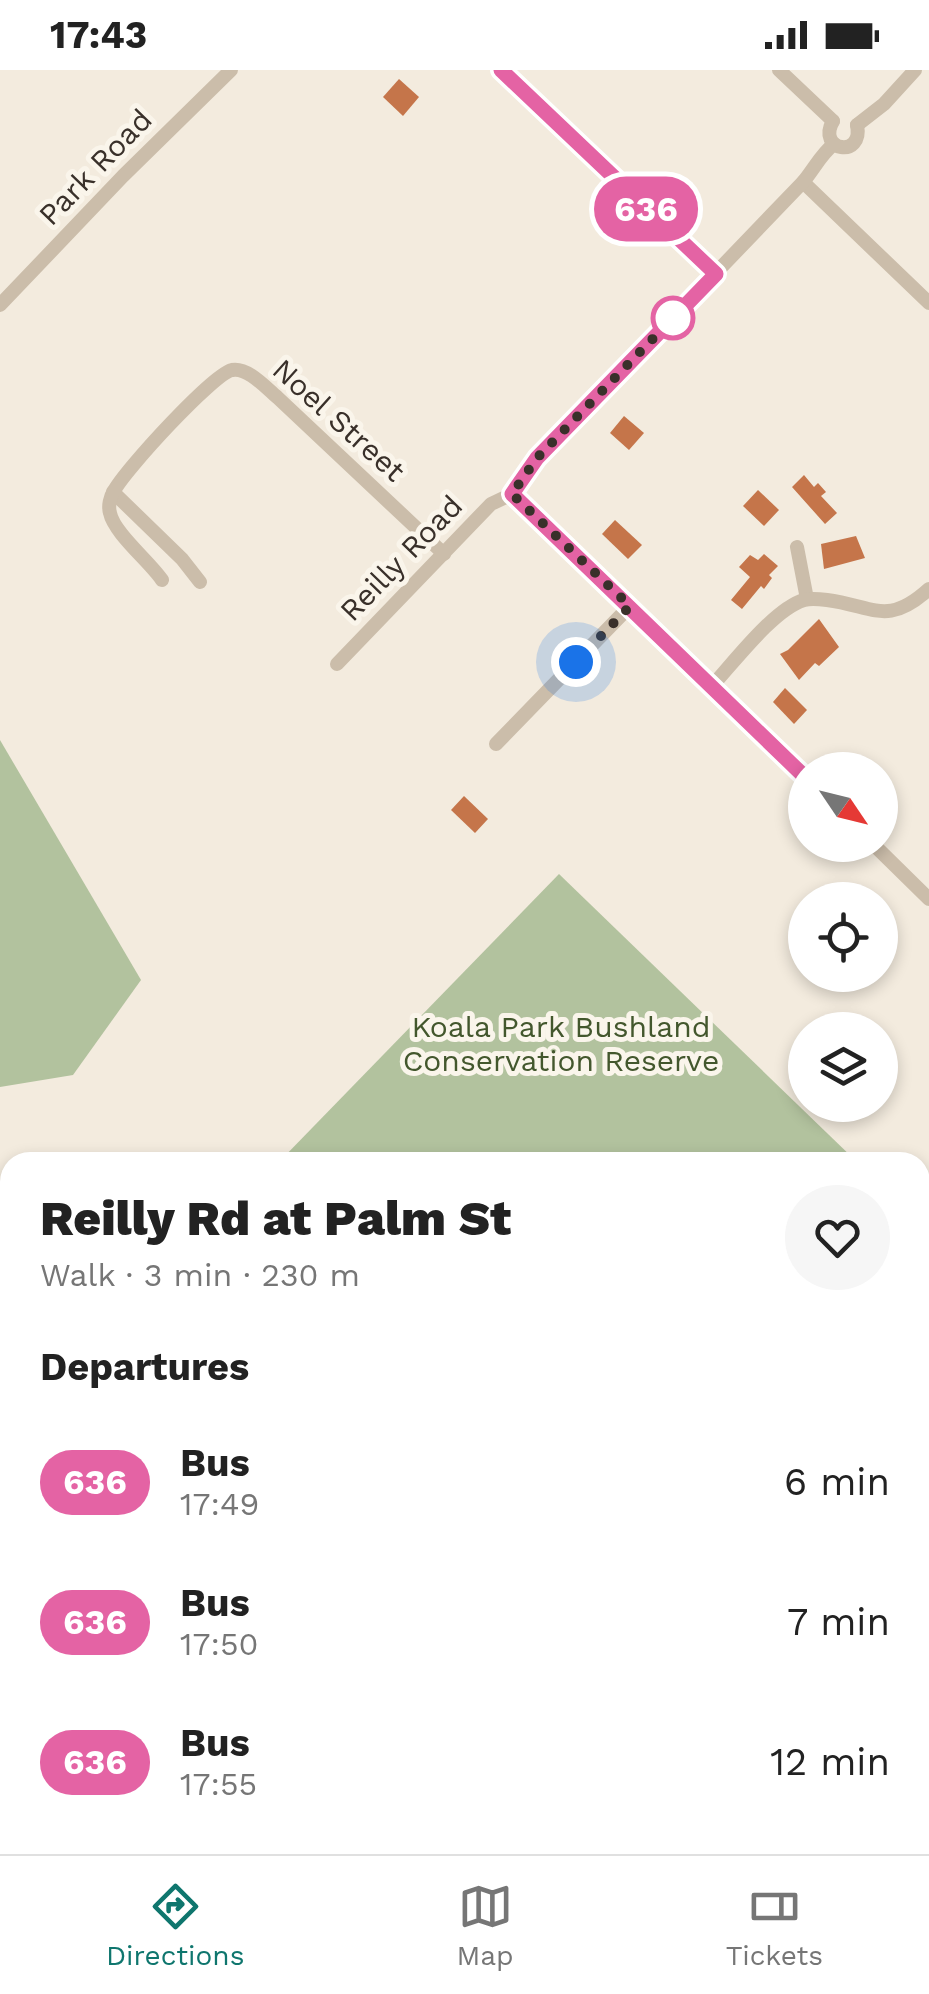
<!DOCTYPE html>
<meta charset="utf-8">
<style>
body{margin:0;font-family:"Work Sans",sans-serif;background:#f6f6f6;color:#222;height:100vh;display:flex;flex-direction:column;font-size:38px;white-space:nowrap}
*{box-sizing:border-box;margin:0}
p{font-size:32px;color:#767676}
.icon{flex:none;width:55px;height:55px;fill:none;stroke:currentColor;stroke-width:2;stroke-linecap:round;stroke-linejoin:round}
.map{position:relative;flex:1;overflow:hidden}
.drawer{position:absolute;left:0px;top:1082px;width:930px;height:702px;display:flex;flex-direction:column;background:#fff;border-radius:30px 30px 0 0;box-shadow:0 5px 15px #0003}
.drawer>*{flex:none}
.badge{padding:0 20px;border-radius:32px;font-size:35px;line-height:65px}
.needle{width:65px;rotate:125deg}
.controls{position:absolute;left:788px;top:682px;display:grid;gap:20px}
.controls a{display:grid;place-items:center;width:110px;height:110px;border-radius:50%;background:#fff;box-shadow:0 5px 15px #0003;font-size:50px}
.you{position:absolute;width:50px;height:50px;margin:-25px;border:8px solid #fff;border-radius:50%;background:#1a73e8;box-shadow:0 0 0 15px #1a73e833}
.map>.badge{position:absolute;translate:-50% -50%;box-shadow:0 0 0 5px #fff}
h2{padding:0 40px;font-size:38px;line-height:90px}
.round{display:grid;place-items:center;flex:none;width:105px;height:105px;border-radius:52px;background:#f6f6f6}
.overview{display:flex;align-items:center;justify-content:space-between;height:170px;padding:0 40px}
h1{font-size:48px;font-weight:800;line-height:75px}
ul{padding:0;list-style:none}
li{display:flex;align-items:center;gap:30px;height:140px;padding:0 40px}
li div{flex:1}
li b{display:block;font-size:38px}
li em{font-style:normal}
li .badge{min-width:110px;font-weight:700;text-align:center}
.status{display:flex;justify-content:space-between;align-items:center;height:70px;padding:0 50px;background:#fff;direction:ltr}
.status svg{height:28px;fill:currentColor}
.tabs{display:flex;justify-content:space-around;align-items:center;height:140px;border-top:2px solid #e0e0e0;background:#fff;font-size:28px;color:#767676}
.tabs a{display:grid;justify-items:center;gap:5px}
.tabs .on{color:#0f766e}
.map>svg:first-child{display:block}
.green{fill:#b2c29e}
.building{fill:#c5754a}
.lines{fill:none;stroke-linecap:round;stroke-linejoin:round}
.path{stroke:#b7a794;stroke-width:2.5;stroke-dasharray:5 5;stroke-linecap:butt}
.lane{stroke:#cbbdaa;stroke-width:8}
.street{stroke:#cbbdaa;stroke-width:14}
.line-casing{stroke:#fff;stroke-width:22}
.line{stroke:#e463a4;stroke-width:15}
.walk{stroke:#39302a;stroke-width:10;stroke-dasharray:0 18}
.stop-dot{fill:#fff;stroke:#e463a4;stroke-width:5}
.labels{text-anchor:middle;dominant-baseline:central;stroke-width:10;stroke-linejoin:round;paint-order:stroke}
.street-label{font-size:30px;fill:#39302a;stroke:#faf5eb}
.park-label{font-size:30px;fill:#43572d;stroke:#faf5eb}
</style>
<div class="status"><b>17:43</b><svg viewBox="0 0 49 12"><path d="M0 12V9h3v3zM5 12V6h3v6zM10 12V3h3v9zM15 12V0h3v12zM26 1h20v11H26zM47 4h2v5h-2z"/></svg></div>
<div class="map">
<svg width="929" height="1784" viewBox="0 0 929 1784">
<rect width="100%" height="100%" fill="#f3ebde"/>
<!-- green -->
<g class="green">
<polygon points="0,670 141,910 73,1005 0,1017"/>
<polygon points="559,804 857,1092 279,1092"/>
<polygon points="10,1371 10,1515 0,1502 0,1381"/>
<polygon points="210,1775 883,1775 880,1784 201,1784"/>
</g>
<!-- building -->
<g class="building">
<polygon points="399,9 419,27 403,46 383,27"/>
<polygon points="624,346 644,363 629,380 610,363"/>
<polygon points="804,405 814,417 818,413 826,422 821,426 837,443 825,454 792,417"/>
<polygon points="758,420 779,440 764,456 743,436"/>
<polygon points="615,450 642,475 628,489 602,464"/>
<polygon points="856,466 865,488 824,499 821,474"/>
<polygon points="764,484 778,496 769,505 772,508 764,519 761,516 742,539 731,530 750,507 739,497 750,485 758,490"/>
<polygon points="819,549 839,577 819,596 815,593 799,610 780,584 788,580"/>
<polygon points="785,618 807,640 794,654 773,632"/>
<polygon points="464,726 488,749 475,763 451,740"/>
</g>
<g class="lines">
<!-- path -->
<g class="path">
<polyline points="468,1775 480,1784"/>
<polyline points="238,1784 238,1775"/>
<polyline points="807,1784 824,1775"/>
</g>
<!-- lane -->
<polyline class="lane" points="920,1176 929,1164"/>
<!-- street -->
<g class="street">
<polyline points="501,0 715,205"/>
<polyline points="779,0 833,51"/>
<path d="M 833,51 C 816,81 864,89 857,55"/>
<polyline points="857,55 884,34 915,0"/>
<polyline points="803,112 929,233"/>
<polyline points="0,235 123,106 231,0"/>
<polyline points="113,422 182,489 200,512"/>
<polyline points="512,424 805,707"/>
<polyline points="797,477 807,529"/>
<path d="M 162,510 C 150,492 114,463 110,443 C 108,436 110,427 114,421 C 124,401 213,304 232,300 C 248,297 266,318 277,327 L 444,484"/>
<path d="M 337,594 L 491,434 L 512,424 L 537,389 L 803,112 C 814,99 821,84 834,74"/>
<path d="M 712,616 C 734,592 774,539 804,530 C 811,528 819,529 827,530 C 874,536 887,557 929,519"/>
<polyline points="496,674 630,536"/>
<polyline points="874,775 929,829"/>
<polyline points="920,1205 929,1192"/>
<polyline points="920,1592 929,1589"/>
<polyline points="0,1683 5,1755 0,1765"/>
</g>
</g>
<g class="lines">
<defs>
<polyline id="line" points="501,0 716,204 537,388 512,424 805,707"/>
</defs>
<!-- line casing -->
<use href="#line" class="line-casing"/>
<!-- line -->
<use href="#line" class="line"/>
<!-- walk -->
<polyline class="walk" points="576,592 630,536 512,424 537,388 673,248"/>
</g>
<!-- markers -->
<circle class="stop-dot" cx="673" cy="248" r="20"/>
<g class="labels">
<!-- street labels -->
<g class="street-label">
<text transform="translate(95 97) rotate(-46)">Park Road</text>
<text transform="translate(339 350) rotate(42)">Noel Street</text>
<text transform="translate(401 488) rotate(-46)">Reilly Road</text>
</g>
<!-- park labels -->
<g class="park-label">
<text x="561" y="956">Koala Park Bushland<tspan x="561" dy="34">Conservation Reserve</tspan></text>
</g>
</g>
</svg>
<div class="controls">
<a><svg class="needle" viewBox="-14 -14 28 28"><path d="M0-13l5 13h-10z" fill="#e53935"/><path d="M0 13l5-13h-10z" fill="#767676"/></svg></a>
<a><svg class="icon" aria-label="locate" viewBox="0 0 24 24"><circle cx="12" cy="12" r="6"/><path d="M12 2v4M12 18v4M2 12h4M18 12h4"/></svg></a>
<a><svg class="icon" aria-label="layers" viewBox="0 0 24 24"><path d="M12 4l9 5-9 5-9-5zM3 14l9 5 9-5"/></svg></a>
</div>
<div class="you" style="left:576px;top:592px"></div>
<b class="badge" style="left:646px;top:139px;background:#e463a4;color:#fff">636</b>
<section class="drawer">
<div class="overview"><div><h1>Reilly Rd at Palm St</h1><p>Walk · 3 min · 230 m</p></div><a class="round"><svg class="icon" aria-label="heart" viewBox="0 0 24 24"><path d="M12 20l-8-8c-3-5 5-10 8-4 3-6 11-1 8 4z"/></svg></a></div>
<h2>Departures</h2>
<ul>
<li><span class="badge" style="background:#e463a4;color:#fff">636</span><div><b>Bus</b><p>17:49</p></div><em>6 min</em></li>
<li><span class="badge" style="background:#e463a4;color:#fff">636</span><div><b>Bus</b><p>17:50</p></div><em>7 min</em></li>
<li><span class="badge" style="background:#e463a4;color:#fff">636</span><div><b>Bus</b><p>17:55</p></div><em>12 min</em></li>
</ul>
</section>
</div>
<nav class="tabs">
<a class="on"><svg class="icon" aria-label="directions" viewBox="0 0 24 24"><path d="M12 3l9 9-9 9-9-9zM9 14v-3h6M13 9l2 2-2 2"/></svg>Directions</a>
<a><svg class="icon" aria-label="map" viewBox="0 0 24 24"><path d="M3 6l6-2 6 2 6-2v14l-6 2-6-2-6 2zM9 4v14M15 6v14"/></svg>Map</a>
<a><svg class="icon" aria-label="tickets" viewBox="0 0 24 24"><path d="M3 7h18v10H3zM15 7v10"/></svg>Tickets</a>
</nav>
